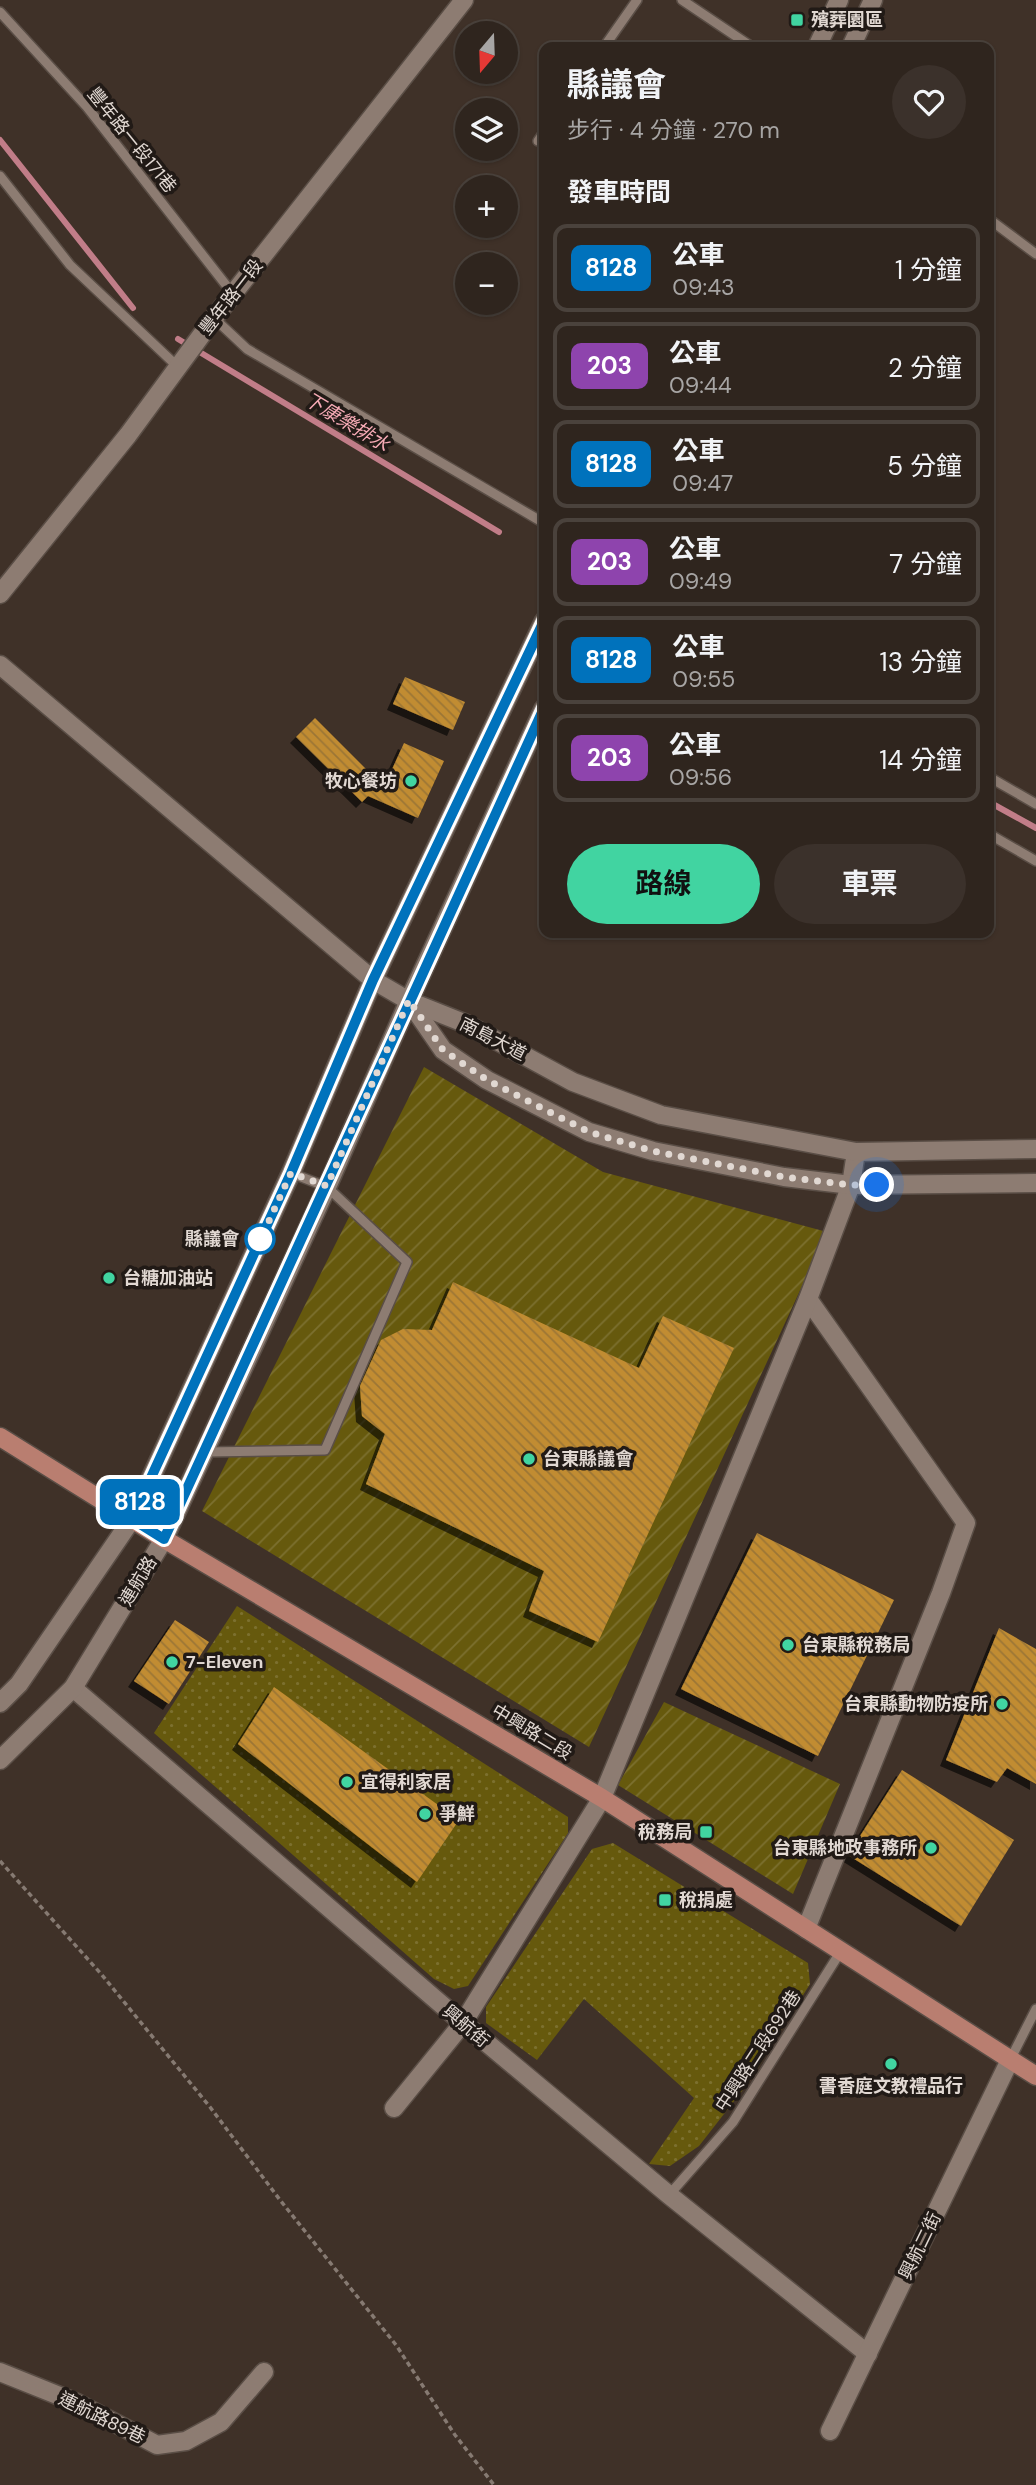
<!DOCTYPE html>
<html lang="zh-TW">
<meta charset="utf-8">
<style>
body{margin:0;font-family:"DM Sans","Noto Sans TC",sans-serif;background:#3b312b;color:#f1f3f6;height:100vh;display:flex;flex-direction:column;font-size:26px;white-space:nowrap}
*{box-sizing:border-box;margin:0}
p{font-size:23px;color:#a7a5a4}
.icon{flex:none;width:38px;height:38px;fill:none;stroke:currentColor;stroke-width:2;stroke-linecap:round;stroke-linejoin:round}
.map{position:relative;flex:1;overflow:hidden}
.sheet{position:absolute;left:539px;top:42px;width:455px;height:896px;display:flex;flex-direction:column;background:#2f251e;border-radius:14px;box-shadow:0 2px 5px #0004,0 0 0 2px #4a423c}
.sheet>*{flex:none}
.badge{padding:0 14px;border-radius:10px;font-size:24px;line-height:46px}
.needle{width:46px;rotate:199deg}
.tools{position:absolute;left:455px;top:21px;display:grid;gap:14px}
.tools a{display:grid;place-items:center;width:63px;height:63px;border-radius:50%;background:#2f251e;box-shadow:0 2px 5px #0004,0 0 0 2px #4a423c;font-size:35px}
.you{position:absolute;width:35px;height:35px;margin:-18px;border:5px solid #fff;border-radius:50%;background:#1a73e8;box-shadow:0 0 0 10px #1a73e833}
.map>.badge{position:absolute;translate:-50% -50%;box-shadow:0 0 0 4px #fff}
h2{padding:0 28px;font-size:26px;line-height:63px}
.round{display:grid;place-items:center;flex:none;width:74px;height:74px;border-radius:37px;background:#3b312b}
.summary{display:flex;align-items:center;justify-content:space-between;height:119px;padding:0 28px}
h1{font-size:33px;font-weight:700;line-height:52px}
.cta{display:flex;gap:14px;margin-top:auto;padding:14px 28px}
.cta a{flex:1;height:80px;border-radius:42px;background:#41d4a1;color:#111;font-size:28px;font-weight:700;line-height:80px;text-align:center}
.cta a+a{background:#3b312b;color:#f1f3f6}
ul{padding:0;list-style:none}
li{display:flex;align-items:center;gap:21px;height:88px;margin:0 14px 10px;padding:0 14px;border:4px solid #4a423c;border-radius:14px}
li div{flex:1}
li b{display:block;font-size:26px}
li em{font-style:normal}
li .badge{min-width:77px;font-weight:700;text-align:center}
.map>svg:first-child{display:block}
.grass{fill:url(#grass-dots)}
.garden{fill:url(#garden-furrows)}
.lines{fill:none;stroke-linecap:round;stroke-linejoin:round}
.stream{stroke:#c17d88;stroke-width:6}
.building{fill:url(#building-back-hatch);filter:url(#shadow)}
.service-casing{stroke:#5a4e46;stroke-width:12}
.minor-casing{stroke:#5a4e46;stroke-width:21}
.tertiary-casing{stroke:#5a4e46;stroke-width:21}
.primary-casing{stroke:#5a4e46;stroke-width:21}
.path{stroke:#867a72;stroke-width:3.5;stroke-dasharray:5 3.5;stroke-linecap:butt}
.service{stroke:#8d7c72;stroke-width:9}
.minor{stroke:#8d7c72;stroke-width:18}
.tertiary{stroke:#8d7c72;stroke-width:18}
.primary{stroke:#b97e70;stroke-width:18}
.line-casing{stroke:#fff;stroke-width:16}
.line{stroke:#0072bc;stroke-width:10}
.walk{stroke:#e1d8d2;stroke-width:7;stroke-dasharray:0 12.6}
.poi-dot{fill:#41d4a1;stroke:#211a16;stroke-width:2.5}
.stop-dot{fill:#fff;stroke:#0072bc;stroke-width:3.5}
.labels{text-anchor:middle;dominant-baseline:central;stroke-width:7;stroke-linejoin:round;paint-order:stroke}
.poi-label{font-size:18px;font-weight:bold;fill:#e1d8d2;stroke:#211a16;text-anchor:start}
.street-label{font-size:18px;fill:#e1d8d2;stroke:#211a16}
.stop-label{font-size:18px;font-weight:bold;fill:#e1d8d2;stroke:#211a16;text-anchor:end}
.water-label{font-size:19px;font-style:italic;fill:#f7abb6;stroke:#211a16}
</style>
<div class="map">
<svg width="1036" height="2485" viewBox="0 0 1036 2485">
<defs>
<pattern id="grass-dots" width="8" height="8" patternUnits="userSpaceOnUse" patternTransform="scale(1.75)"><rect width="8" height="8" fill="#66590d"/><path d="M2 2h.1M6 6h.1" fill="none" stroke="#7c702f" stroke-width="1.8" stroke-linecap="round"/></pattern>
<pattern id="garden-furrows" width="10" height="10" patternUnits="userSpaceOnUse" patternTransform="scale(1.75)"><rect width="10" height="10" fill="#66590d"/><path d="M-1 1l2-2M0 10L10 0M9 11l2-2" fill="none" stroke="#7c702f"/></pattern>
<pattern id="building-back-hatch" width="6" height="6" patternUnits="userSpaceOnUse" patternTransform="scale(1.75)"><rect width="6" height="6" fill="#c18c32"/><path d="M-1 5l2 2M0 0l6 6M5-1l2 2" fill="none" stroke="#9c7636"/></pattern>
<filter id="shadow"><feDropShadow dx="-6" dy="6" stdDeviation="0" flood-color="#0009"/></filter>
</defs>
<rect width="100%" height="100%" fill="#3f3128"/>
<!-- grass -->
<g class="grass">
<polygon points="237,1606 568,1817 568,1833 468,1986 454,1989 434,1979 154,1733"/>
<polygon points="613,1843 808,1963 810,1984 749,2082 699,2146 670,2166 649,2164 694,2098 584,1999 537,2060 486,2023 486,2007 592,1849"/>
</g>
<!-- garden -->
<g class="garden">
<polygon points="424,1067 603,1172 827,1232 589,1747 202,1511"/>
<polygon points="664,1702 840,1784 793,1894 618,1785"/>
</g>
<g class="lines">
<!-- stream -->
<g class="stream">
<polyline points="0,140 133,308"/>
<polyline points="178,339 499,532"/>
<polyline points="989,802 1036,828"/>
</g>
</g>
<!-- building -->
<g class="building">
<polygon points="405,677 465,702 453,730 393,704"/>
<polygon points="315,718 384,787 404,743 444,761 418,818 368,796 362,802 296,737"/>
<polygon points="453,1282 639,1368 663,1316 734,1348 598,1642 529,1611 544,1571 366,1484 385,1434 362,1416 360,1386 381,1340 403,1329 432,1330"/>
<polygon points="757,1533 894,1600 818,1756 681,1689"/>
<polygon points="175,1620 209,1642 169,1704 134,1681"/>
<polygon points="999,1628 1036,1649 1036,1784 1007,1768 997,1782 946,1760"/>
<polygon points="274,1687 459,1820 417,1882 238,1744"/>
<polygon points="902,1770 1014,1840 961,1926 848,1855"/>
</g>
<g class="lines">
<defs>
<g id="service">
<polyline points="682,0 752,47"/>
<polyline points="0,12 87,107 233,294"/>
<polyline points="604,47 637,0"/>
<polyline points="538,141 544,132"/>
<polyline points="0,176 70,265 178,367"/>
<polyline points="989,219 1036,254"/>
<polyline points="214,318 247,349 544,523"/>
<polyline points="989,777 1036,804"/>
<polyline points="989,834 1036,861"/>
<polyline points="204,1452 325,1450 407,1262 327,1187 291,1173"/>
<polyline points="1010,2060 1036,2009"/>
<polyline points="669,2195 733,2122 841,1951"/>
</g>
<g id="minor">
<polyline points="0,594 128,435 214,318 464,0"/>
<polyline points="0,665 373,980 409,1001"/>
<polyline points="73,1688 463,2023 669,2195 868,2354"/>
<polyline points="806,1929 941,1593 966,1523 808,1299"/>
<polyline points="394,2108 463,2023 602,1798 808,1299 851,1185 856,1152"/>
<polyline points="0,2372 77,2403 157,2445 186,2441 221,2422 264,2372"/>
<polyline points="830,2431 1010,2060"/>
</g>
<g id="tertiary">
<polyline points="817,47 839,0"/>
<polyline points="851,47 873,0"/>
<polyline points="409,1001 443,1050 487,1080 589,1132 653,1151 784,1177 851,1185 1036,1183"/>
<polyline points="409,1001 464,1023 573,1082 661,1115 856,1152 1036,1149"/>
<polyline points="0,1703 19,1684 132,1519 291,1173 373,980 544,621"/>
<polyline points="0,1760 73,1688 164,1539 327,1187 409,1001 544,708"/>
</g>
<polyline id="primary" points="0,1437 164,1539 602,1798 1036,2076"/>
</defs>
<!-- service casing -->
<use href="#service" class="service-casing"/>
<!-- minor casing -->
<use href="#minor" class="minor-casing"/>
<!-- tertiary casing -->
<use href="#tertiary" class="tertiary-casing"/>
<!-- primary casing -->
<use href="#primary" class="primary-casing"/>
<!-- path -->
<polyline class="path" points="0,1861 102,1975 210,2107 280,2200 396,2345 455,2435 494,2485"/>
<!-- service -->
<use href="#service" class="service"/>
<!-- minor -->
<use href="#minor" class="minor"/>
<!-- tertiary -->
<use href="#tertiary" class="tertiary"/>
<!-- primary -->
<use href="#primary" class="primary"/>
</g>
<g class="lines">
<defs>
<path id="line" d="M 544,621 L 373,980 L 291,1173 L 132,1519 L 164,1539 C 292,1262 417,985 544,708"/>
</defs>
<!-- line casing -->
<use href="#line" class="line-casing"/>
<!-- line -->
<use href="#line" class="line"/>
<!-- walk -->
<polyline class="walk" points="260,1239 257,1247 291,1173 327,1186 409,1000 443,1050 487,1080 589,1132 653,1151 784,1177 851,1185 877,1185"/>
</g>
<!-- markers -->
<g class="poi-dot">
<rect x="790" y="13" width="14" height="14" rx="3.5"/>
<circle cx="411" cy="781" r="7"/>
<circle cx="109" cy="1278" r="7"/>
<circle cx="529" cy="1459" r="7"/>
<circle cx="788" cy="1645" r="7"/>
<circle cx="172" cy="1662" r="7"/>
<circle cx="1002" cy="1704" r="7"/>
<circle cx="347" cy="1782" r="7"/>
<circle cx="425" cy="1814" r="7"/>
<rect x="699" y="1825" width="14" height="14" rx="3.5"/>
<circle cx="931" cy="1848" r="7"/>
<rect x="658" y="1893" width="14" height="14" rx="3.5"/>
<circle cx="891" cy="2064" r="7"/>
</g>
<circle class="stop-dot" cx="260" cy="1239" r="14"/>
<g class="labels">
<!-- poi labels -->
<g class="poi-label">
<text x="811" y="20">殯葬園區</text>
<text x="397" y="781" text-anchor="end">牧心餐坊</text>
<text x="123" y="1278">台糖加油站</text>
<text x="543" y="1459">台東縣議會</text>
<text x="802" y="1645">台東縣稅務局</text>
<text x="186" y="1662">7-Eleven</text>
<text x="988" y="1704" text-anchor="end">台東縣動物防疫所</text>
<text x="361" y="1782">宜得利家居</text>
<text x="439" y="1814">爭鮮</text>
<text x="692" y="1832" text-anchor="end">稅務局</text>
<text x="917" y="1848" text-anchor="end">台東縣地政事務所</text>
<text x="679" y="1900">稅捐處</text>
<text x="891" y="2086" text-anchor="middle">書香庭文教禮品行</text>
</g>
<!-- street labels -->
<g class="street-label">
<text transform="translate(132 140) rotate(51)">豐年路一段171巷</text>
<text transform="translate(231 297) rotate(-52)">豐年路一段</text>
<text transform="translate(493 1039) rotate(27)">南島大道</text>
<text transform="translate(138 1581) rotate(-59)">連航路</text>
<text transform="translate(532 1732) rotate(31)">中興路二段</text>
<text transform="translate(466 2026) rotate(40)">興航街</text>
<text transform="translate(758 2051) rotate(-57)">中興路二段692巷</text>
<text transform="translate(920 2246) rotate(-64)">興航二街</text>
<text transform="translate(102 2418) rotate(26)">連航路89巷</text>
</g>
<!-- stop labels -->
<g class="stop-label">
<text x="239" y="1239">縣議會</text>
</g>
<!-- water labels -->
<g class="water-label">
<text transform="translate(347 422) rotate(31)">下康樂排水</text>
</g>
</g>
</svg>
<div class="tools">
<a><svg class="needle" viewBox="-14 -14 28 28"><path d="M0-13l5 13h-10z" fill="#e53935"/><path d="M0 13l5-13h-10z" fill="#a7a5a4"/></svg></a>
<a><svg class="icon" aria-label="layers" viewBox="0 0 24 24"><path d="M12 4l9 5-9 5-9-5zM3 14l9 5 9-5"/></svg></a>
<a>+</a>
<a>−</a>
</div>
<div class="you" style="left:877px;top:1185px"></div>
<b class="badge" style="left:140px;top:1502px;background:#0072bc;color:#fff">8128</b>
<section class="sheet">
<div class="summary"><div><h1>縣議會</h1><p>步行 · 4 分鐘 · 270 m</p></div><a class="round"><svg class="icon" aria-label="heart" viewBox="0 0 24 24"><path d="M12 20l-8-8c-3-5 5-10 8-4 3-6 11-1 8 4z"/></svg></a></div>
<h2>發車時間</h2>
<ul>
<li><span class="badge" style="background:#0072bc;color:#fff">8128</span><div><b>公車</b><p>09:43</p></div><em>1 分鐘</em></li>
<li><span class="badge" style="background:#8e44ad;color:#fff">203</span><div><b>公車</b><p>09:44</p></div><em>2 分鐘</em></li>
<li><span class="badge" style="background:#0072bc;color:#fff">8128</span><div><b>公車</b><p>09:47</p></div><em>5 分鐘</em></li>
<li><span class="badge" style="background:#8e44ad;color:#fff">203</span><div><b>公車</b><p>09:49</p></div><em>7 分鐘</em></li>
<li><span class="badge" style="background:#0072bc;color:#fff">8128</span><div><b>公車</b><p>09:55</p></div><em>13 分鐘</em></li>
<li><span class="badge" style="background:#8e44ad;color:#fff">203</span><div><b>公車</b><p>09:56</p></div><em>14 分鐘</em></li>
</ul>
<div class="cta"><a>路線</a><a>車票</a></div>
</section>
</div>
